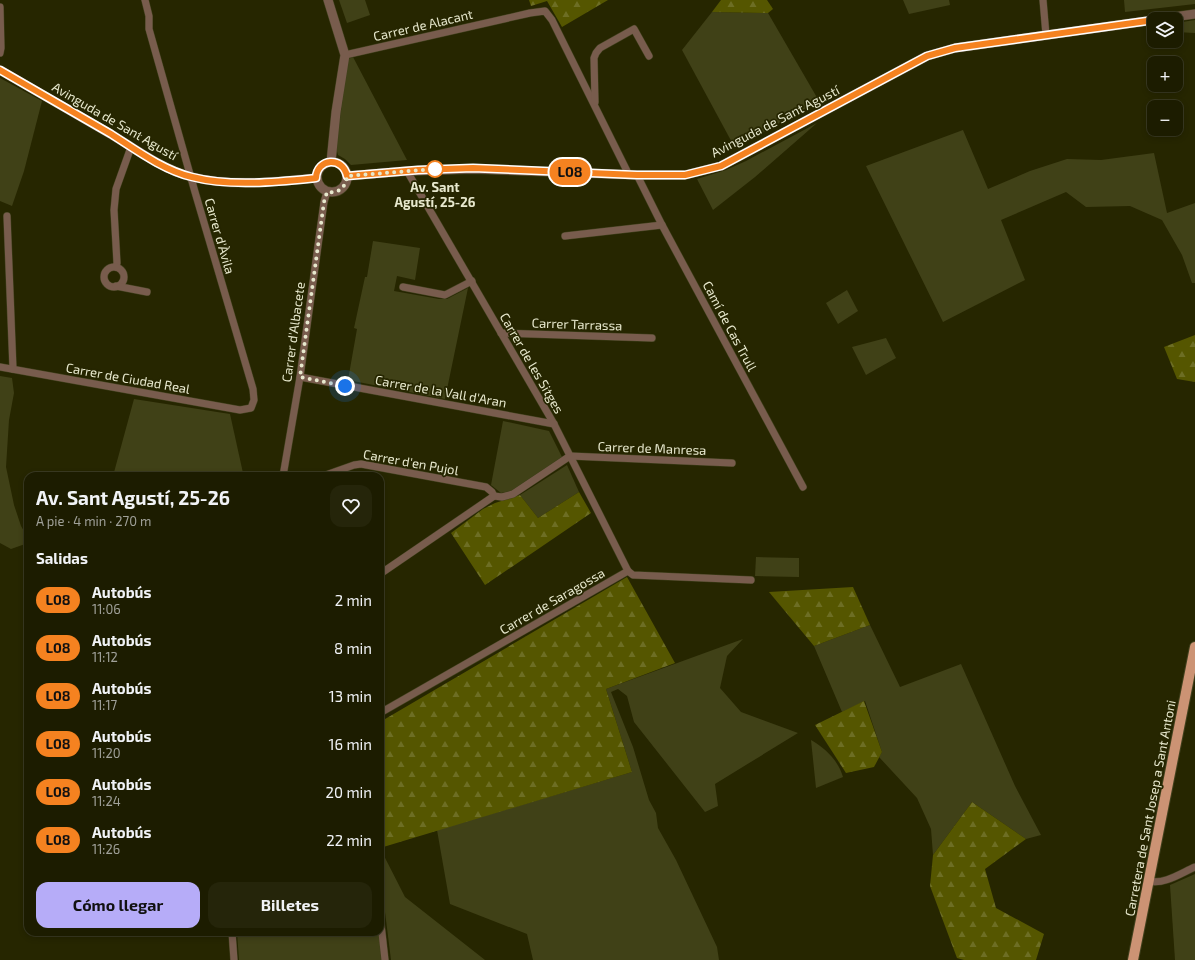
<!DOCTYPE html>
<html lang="es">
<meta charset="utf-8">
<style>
body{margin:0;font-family:"Exo 2",sans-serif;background:#25250a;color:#f1f3f6;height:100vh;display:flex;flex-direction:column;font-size:15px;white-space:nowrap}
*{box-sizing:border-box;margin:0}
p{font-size:13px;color:#a0a199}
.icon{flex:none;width:22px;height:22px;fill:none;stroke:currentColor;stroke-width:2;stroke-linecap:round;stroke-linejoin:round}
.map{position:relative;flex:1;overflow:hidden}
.side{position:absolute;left:24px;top:472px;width:360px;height:464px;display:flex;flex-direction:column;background:#1c1c00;border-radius:12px;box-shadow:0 2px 6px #0003,0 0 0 1px #3a3a22}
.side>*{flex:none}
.badge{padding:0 8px;border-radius:13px;font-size:14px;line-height:26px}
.fabs{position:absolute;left:1147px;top:12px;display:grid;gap:8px}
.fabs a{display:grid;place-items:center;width:36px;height:36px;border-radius:8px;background:#1c1c00;box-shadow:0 2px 6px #0003,0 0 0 1px #3a3a22;font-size:20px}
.you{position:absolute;width:20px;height:20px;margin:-10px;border:3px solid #fff;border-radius:50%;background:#1a73e8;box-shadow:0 0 0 6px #1a73e833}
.map>.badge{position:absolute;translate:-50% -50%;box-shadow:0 0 0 2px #fff}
h2{padding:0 12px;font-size:15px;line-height:36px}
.round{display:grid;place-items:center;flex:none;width:42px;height:42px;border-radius:12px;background:#25250a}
.overview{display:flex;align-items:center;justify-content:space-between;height:68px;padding:0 12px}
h1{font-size:19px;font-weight:700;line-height:30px}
.button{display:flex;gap:8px;margin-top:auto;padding:8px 12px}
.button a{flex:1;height:46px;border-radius:12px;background:#b6acf8;color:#111;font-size:16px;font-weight:700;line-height:46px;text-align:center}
.button a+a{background:#25250a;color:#f1f3f6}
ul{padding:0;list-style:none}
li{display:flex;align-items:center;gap:12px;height:48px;padding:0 12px}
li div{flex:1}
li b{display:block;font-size:15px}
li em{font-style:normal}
li .badge{min-width:44px;font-weight:700;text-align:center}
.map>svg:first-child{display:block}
.grass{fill:#404117}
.forest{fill:url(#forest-firs)}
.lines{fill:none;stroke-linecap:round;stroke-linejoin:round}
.minor-casing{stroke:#41411d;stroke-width:8}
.tertiary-casing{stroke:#41411d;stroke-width:10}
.primary-casing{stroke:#41411d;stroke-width:12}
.minor{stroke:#785c4d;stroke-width:7}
.tertiary{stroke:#785c4d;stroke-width:9}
.primary{stroke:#cc9374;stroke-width:10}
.line-casing{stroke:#fff;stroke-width:9}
.line{stroke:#f58220;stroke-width:6}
.walk{stroke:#e7e8cd;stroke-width:4;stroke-dasharray:0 7.2}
.stop-dot{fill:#fff;stroke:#f58220;stroke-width:2}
.labels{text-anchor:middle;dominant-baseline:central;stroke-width:3.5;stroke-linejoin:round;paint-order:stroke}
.street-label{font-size:13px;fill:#e7e8cd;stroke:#262600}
.stop-label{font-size:13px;font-weight:bold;fill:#e7e8cd;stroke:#262600}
</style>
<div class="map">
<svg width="1195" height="960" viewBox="0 0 1195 960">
<defs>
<pattern id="forest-firs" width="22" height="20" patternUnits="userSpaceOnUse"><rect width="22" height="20" fill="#555600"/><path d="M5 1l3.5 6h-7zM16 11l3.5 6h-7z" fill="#6d6e24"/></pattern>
</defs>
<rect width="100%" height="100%" fill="#262600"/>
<!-- grass -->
<g class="grass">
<polygon points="339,0 365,0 370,15 347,23"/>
<polygon points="903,0 949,0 950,5 909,14"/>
<polygon points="1124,0 1195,0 1195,4 1125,12"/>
<polygon points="712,12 768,13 819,101 735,148 682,50"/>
<polygon points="1195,20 1195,33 1176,32 1176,23"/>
<polygon points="353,57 407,160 351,165 345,159 338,155 336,148 348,59"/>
<polygon points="0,78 42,101 24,171 12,206 0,201"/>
<polygon points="817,123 755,177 713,210 697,179 726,170 746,161"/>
<polygon points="963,130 988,189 1030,171 1067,159 1101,160 1154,153 1167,213 1195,203 1195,283 1192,283 1182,255 1162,220 1130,206 1086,207 1066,192 1001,220 1025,280 943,322 866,166"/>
<polygon points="373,241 420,248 415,280 397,276 394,291 439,299 447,299 468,288 445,399 348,380 357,329 354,328 365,277 367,277"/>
<polygon points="847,290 858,311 838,324 826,303"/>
<polygon points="886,338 896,358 866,375 852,347"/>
<polygon points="0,376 12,378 14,393 9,420 6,467 14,505 21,526 28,538 28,543 11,549 0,543"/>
<polygon points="134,399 230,414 243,473 232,476 113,476"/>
<polygon points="503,421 549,431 562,457 511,491 501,493 491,485"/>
<polygon points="567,465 579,492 538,518 520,495"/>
<polygon points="756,557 799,558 799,577 755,576"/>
<polygon points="870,625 900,687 961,664 1015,786 1041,835 1026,839 972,802 933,855 931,829 917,798 879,757 882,752 865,701 842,712 814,646"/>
<polygon points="743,639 727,656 720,688 741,712 798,733 715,784 718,806 705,812 634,722 627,696 618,689 611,692 633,747 649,800 656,813 658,828 676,860 717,947 719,960 533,960 527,934 450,904 437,830 632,772 606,689"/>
<path d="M 811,740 C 825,748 838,760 843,777 L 816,788 Z"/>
<polygon points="380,848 405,897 485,960 391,960 380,872"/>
<polygon points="1195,874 1195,960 1175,960 1170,885"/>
<polygon points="237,932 379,932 382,960 239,960"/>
</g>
<!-- forest -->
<g class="forest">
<polygon points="529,0 608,0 562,27 547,1 531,6"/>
<polygon points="721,0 767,0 773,9 768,13 712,12"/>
<polygon points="1195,335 1195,382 1177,379 1164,347"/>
<polygon points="579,492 591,513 485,585 451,533 483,509 495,503 520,495 538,518"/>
<polygon points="627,577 675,663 606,689 632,772 380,848 380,722"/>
<polygon points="853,587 870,625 814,646 769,592"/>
<polygon points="864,701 882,752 874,767 846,773 815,725"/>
<polygon points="972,802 1026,839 985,869 996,908 1044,934 1036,960 964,960 957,958 930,886 933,855"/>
</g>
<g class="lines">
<defs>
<g id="minor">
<polyline points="1043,0 1046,35"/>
<polyline points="0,7 1,48 0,53"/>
<polyline points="345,55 530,13 545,11 552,20 629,175"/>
<polyline points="595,102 594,58 596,53 600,48 634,29 649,56"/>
<polyline points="407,171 554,424 628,571"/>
<polyline points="637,175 662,225 803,487"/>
<polyline points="7,216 13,369"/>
<polyline points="565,236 662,225"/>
<polyline points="116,267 117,263 114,210 116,189 131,147"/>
<circle cx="114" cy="277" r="10"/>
<polyline points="116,286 147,292"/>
<polyline points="403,287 445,295 472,281"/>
<polyline points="501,333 652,338"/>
<polyline points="0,367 240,410 251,408 254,400 253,389 195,192 149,29 149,16 145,0"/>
<polyline points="300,377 554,424"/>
<polyline points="283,476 300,377 324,202 327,192"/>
<polyline points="323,476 354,465 361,464 486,487 492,492 494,496 380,574"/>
<polyline points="494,496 502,497 513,494 570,456 732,463"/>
<polyline points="380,713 628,571 633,575 751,580"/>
<path d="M 1149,881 C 1164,885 1181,873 1195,867"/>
<polyline points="380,915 385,960"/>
<polyline points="232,932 234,960"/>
</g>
<g id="tertiary">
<polyline points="328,0 345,55 336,112 331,162"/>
<polyline points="1159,19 1195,14"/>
<path d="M 0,70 C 38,92 76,114 114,136 C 138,151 164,170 192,177 C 232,187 275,182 316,178"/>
<circle cx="332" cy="177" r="15"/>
<polyline points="347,176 407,171 473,169 637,175 685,175 721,166 927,56 955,48 1154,20"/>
</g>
<polyline id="primary" points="1133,960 1195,647"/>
</defs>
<!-- minor casing -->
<use href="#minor" class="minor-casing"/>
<!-- tertiary casing -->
<use href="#tertiary" class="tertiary-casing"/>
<!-- primary casing -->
<use href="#primary" class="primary-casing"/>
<!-- minor -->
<use href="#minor" class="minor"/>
<!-- tertiary -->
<use href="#tertiary" class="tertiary"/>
<!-- primary -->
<use href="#primary" class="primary"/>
</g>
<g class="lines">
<defs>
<path id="line" d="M 0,70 C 37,91 74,113 111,134 C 136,150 163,170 192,177 C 231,187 276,182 316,178 C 317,158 343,156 347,176 L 418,170 L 473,168 L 637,175 L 685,175 L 721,166 L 927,56 L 955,48 L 1154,20"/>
</defs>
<!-- line casing -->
<use href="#line" class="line-casing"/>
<!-- line -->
<use href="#line" class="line"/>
<!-- walk -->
<path class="walk" d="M 345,386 L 300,377 L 324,202 L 327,192 C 339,194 346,187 347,176 L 435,169"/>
</g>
<!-- markers -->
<circle class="stop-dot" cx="435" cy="169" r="8"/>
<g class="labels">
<!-- street labels -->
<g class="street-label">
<text transform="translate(423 25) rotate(-13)">Carrer de Alacant</text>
<text transform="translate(115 121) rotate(30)">Avinguda de Sant Agustí</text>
<text transform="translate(775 121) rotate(-27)">Avinguda de Sant Agustí</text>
<text transform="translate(220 236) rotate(74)">Carrer d'Àvila</text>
<text transform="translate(577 324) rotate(2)">Carrer Tarrassa</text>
<text transform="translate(730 326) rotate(62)">Camí de Cas Trull</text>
<text transform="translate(293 332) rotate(-82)">Carrer d'Albacete</text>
<text transform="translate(532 363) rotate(60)">Carrer de les Sitges</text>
<text transform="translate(128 378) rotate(10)">Carrer de Ciudad Real</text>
<text transform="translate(441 391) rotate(10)">Carrer de la Vall d'Aran</text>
<text transform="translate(652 448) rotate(2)">Carrer de Manresa</text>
<text transform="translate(411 462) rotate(10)">Carrer d'en Pujol</text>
<text transform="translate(552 601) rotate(-30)">Carrer de Saragossa</text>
<text transform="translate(1150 808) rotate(-79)">Carretera de Sant Josep a Sant Antoni</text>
</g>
<!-- stop labels -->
<g class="stop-label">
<text x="435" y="187">Av. Sant<tspan x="435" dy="15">Agustí, 25-26</tspan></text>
</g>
</g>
</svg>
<div class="fabs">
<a><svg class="icon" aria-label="layers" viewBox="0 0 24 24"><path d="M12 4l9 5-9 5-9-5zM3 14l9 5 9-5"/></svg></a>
<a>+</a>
<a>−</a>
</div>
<div class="you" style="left:345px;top:386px"></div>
<b class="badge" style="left:570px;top:172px;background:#f58220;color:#111">L08</b>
<section class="side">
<div class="overview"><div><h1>Av. Sant Agustí, 25-26</h1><p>A pie · 4 min · 270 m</p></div><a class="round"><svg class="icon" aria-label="heart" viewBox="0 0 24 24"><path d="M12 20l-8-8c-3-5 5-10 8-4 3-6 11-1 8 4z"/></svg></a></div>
<h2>Salidas</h2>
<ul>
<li><span class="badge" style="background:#f58220;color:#111">L08</span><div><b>Autobús</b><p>11:06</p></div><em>2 min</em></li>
<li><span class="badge" style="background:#f58220;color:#111">L08</span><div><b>Autobús</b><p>11:12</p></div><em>8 min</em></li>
<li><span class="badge" style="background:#f58220;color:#111">L08</span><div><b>Autobús</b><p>11:17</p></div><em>13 min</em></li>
<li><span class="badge" style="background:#f58220;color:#111">L08</span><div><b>Autobús</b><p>11:20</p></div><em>16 min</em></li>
<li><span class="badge" style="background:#f58220;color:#111">L08</span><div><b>Autobús</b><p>11:24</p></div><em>20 min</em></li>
<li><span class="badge" style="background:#f58220;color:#111">L08</span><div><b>Autobús</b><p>11:26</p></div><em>22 min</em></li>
</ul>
<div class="button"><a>Cómo llegar</a><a>Billetes</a></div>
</section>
</div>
